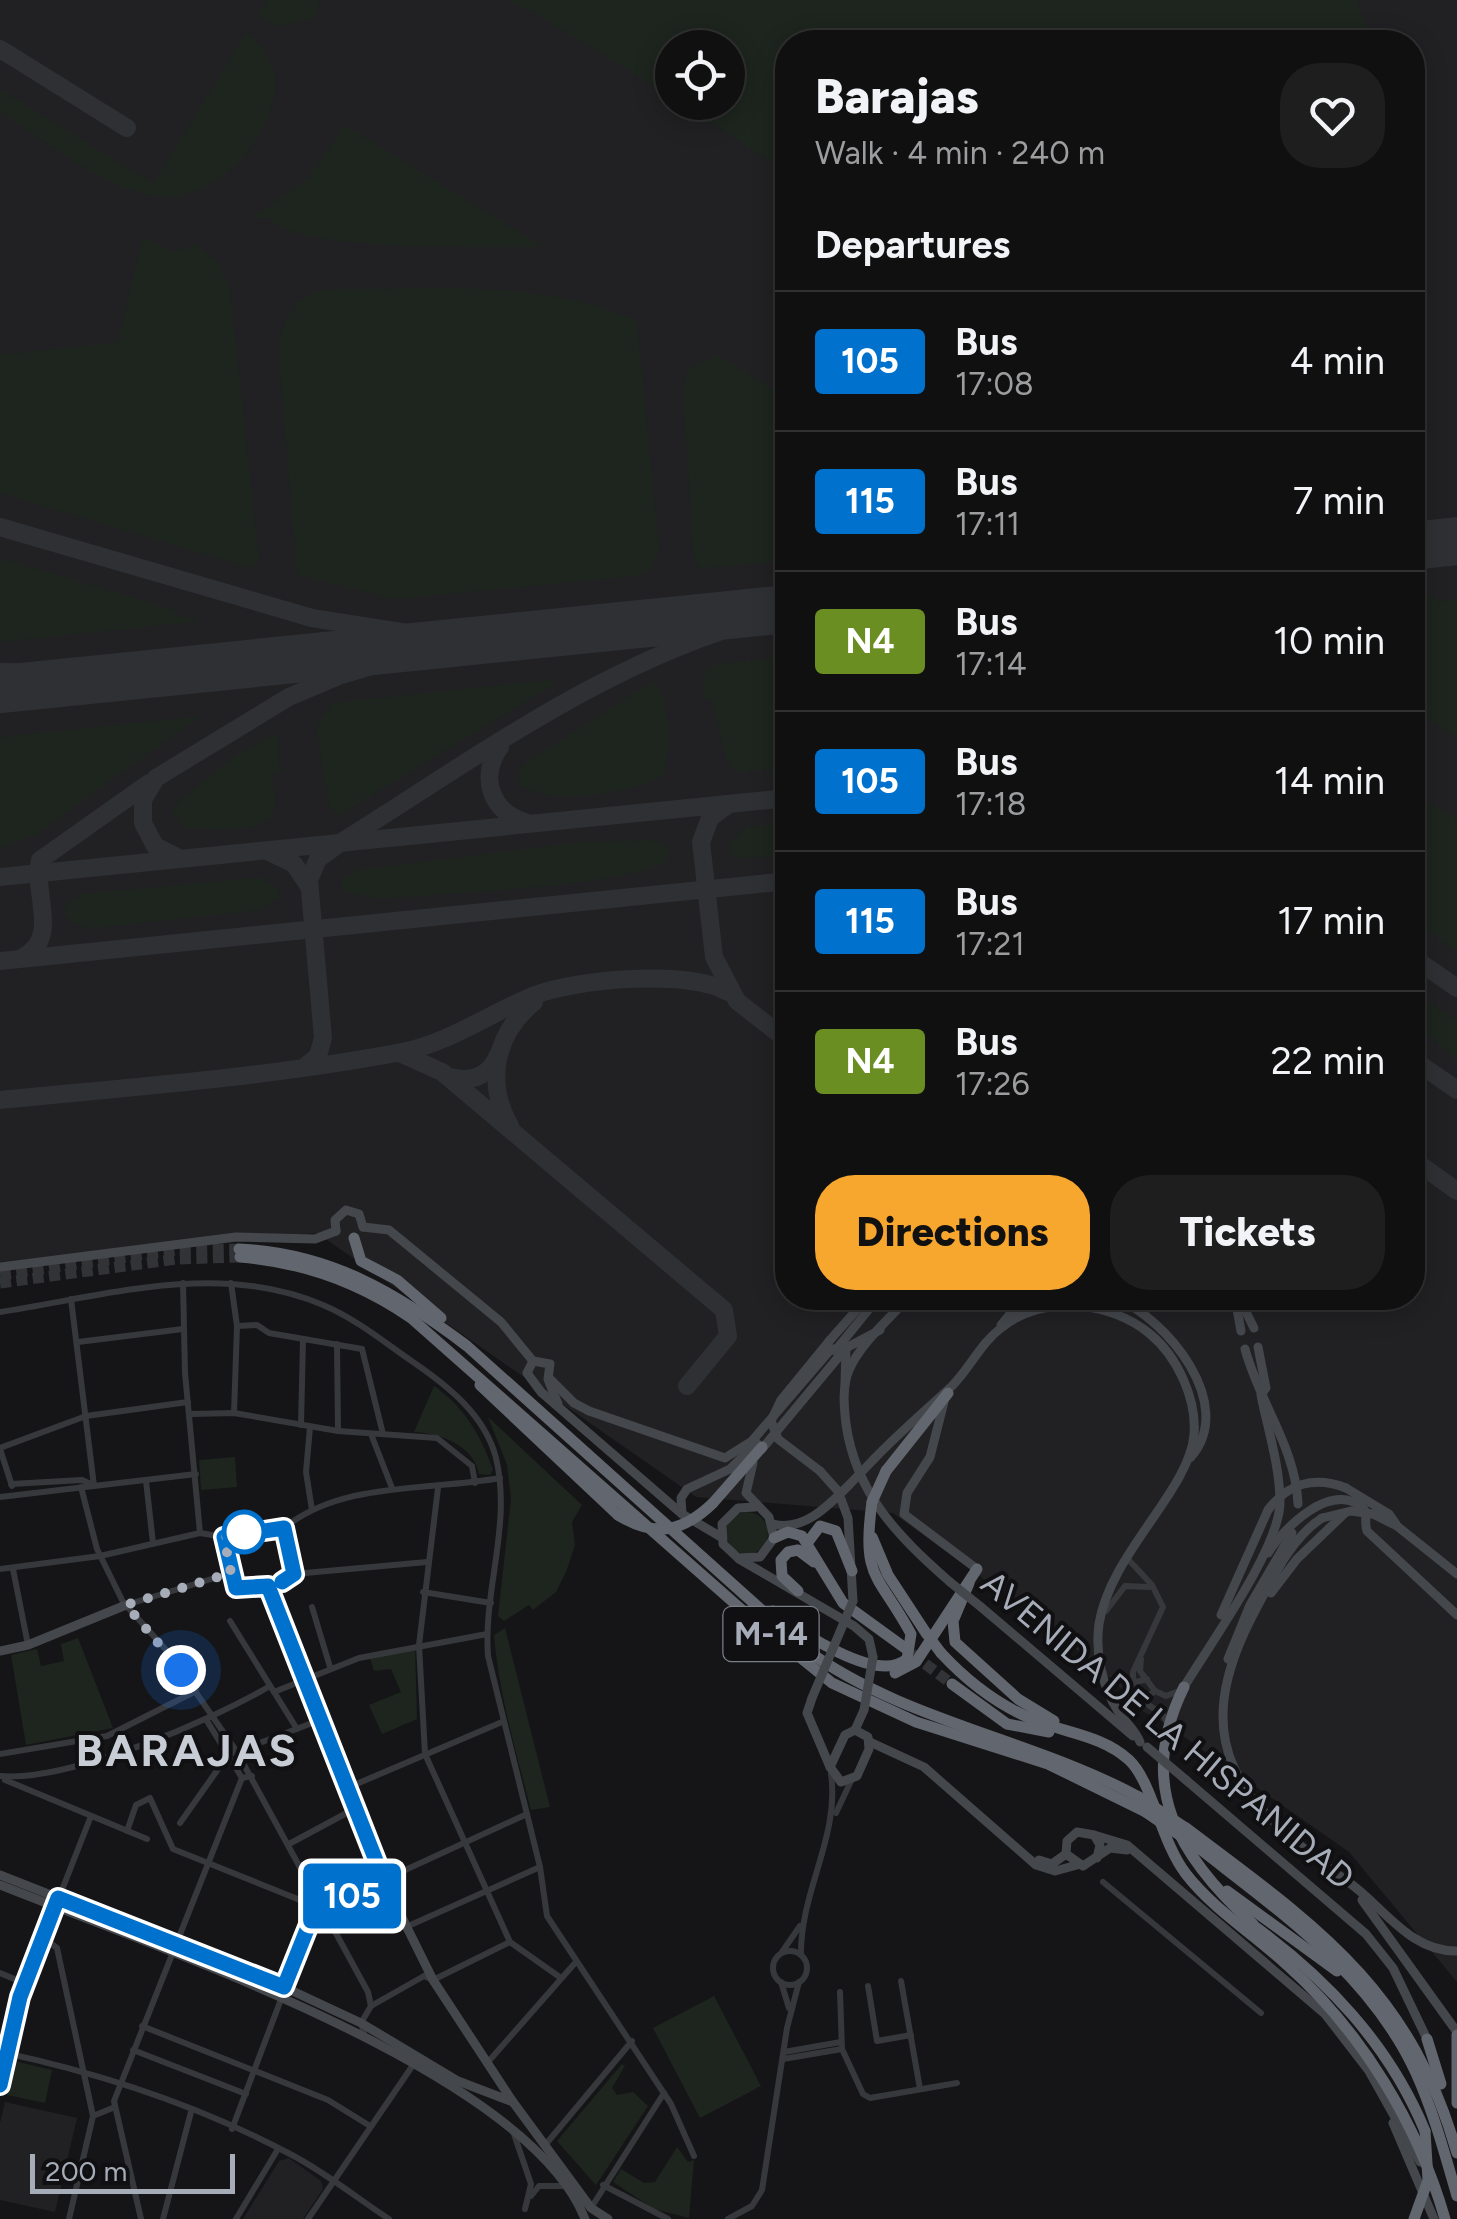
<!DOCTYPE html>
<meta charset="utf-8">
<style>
body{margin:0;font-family:Figtree,sans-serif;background:#1e1e1f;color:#f1f3f6;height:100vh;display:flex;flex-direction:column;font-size:38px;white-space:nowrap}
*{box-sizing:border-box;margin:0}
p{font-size:32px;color:#9c9d9f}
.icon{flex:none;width:55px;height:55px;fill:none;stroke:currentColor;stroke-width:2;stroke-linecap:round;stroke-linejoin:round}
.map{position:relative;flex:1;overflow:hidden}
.panel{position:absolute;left:775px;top:30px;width:650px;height:1280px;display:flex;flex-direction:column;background:#101011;border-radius:40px;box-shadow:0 5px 25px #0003,0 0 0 2px #303031}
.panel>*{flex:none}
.badge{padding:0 20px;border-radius:8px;font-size:35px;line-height:65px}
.tools{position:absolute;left:655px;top:30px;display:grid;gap:20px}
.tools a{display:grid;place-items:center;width:90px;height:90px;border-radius:50%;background:#101011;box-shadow:0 5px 25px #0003,0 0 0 2px #303031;font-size:50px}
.scale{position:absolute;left:30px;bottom:25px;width:205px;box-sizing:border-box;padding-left:10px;border:5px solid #a7adb8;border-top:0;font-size:28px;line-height:35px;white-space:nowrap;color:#a7adb8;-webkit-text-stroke:8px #101012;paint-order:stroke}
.you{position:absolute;width:50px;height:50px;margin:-25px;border:8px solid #fff;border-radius:50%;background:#1a73e8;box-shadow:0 0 0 15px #1a73e833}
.map>.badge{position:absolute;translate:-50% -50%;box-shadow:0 0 0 5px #fff}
h2{padding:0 40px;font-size:38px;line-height:90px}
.round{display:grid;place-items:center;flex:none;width:105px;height:105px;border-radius:40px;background:#1e1e1f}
.headline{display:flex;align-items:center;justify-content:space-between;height:170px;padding:0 40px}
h1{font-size:48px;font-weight:800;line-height:75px}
.cta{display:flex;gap:20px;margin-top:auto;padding:20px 40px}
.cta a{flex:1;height:115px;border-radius:40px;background:#f7a72e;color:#111;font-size:40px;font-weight:800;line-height:115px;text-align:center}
.cta a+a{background:#1e1e1f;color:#f1f3f6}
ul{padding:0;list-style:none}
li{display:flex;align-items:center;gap:30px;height:140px;padding:0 40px;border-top:2px solid #303031}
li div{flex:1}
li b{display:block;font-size:38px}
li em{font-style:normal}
li .badge{min-width:110px;font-weight:700;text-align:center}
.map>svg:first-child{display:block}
.built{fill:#212124;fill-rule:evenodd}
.green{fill:#1d251e}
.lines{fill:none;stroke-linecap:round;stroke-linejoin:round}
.taxiway{stroke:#2f3034;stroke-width:18}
.runway{stroke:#2f3034;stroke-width:48}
.highway-tunnel{stroke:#323337;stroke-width:11;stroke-dasharray:11 5.5;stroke-linecap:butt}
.street{stroke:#36383c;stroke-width:6}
.secondary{stroke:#44474c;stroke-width:9}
.highway{stroke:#62666e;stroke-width:11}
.secondary-bridge{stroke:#44474c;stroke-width:9}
.highway-bridge{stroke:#62666e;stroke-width:11}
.line-casing{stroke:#fff;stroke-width:22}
.line{stroke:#0072ce;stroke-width:15}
.walk{stroke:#a7adb8;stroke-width:10;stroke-dasharray:0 18}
.stop-dot{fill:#fff;stroke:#0072ce;stroke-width:5}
.labels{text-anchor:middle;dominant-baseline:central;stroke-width:8;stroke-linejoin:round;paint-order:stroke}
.shield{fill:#101012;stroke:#7a7e86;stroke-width:2.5}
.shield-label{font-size:32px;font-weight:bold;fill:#a7adb8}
.street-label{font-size:35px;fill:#a7adb8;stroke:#101012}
.district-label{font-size:45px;font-weight:bold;letter-spacing:2.5px;fill:#c8ccd4;stroke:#101012}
</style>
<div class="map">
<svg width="1457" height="2219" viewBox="0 0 1457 2219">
<rect width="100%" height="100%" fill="#151517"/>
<!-- built -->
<g class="built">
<path d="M 0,0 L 1457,0 L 1457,1982 L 1349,1852 L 1160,1720 L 1136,1708 L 1118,1685 L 1055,1631 L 893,1513 L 696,1497 L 317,1233 L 0,1262 ZM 788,42 L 1412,42 L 1412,1298 L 788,1298 ZM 672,48 L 728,48 L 728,102 L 672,102 Z"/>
<polygon points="5,2102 77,2118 55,2212 0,2200 0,2123"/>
<polygon points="289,2158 321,2181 323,2189 303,2219 243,2219 279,2161"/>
</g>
<!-- green -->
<g class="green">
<polygon points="268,0 320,0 316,17 277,27 258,15"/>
<polygon points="505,0 1357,0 1369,35 1367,42 788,42 787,173 681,103 728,102 728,48 672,48 672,97 532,11"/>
<path d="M 246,33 C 321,81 234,202 163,197 C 105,192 48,141 0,112 L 0,89 L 153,184 Z"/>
<path d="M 345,125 L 543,247 C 493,246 295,253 268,218 L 251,219 L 309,177 Z"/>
<polygon points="148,238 170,252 198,245 217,262 230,289 259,559 251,568 0,493 0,355 118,342 141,243"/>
<path d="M 332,289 C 431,289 546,279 637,321 L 659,548 L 650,570 L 638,576 L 395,599 L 297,575 L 278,346 C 286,314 296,292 332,289 Z"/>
<polygon points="718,355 787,398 787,561 701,568 694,559 683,391 689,368"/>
<polygon points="0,558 175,610 176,615 202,621 0,642"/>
<polygon points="1426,592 1440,601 1457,599 1457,738 1413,710 1413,593"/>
<polygon points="787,656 787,774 772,776 770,769 736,772 725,756 712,698 703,700 703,678 712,665"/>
<polygon points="548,680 556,683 346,811 339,815 329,807 316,726 333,703"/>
<path d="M 652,682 C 672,695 670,754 664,775 C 640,793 531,810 517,779 L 524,764 Z"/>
<polygon points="200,716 35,835 0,848 0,737"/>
<path d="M 273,734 L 278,737 L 280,773 L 272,775 C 273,785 276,798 274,808 C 269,838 207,827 185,828 L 173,813 L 175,805 L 235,756 Z"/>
<polygon points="1412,792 1457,819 1457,952 1413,920"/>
<polygon points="787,822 787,855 739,859 730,853 729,845 745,827"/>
<path d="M 653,840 L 668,846 L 667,861 C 618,888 444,893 380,899 L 345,892 L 340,882 L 355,870 L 577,842 Z"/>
<polygon points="253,878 263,878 278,889 279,897 260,910 94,928 82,927 66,916 65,906 81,894"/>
<polygon points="1413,1000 1425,1000 1457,1020 1457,1060 1413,1022"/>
<path d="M 434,1386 C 464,1407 481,1435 493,1470 L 490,1475 L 479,1474 C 474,1445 439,1433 414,1432 Z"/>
<polygon points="488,1417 582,1505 572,1522 575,1545 566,1572 556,1592 533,1610 529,1605 504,1621 498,1616 511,1499 507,1465"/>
<polygon points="235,1457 237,1487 201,1490 199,1460"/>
<circle cx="747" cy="1533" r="21"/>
<path d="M 505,1628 L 550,1807 L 531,1810 C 516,1752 499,1694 494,1635 Z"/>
<polygon points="78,1638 113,1728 26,1745 11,1655 37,1649 41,1666 64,1661 61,1644"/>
<polygon points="415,1647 417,1719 382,1734 369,1705 401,1692 391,1669 374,1671 370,1658"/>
<polygon points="714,1996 761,2086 700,2118 653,2028"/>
<polygon points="14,2061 52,2070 45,2103 7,2095"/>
<polygon points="622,2064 625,2066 612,2088 617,2095 633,2092 648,2106 596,2185 557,2141"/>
<polygon points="677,2147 688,2162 694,2160 689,2218 654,2209 613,2182 621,2169 644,2183 655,2182"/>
</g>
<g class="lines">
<!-- taxiway -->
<g class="taxiway">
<polyline points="0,49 127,128"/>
<polyline points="0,527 312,618 433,637 507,638"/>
<polyline points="0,672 156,673"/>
<path d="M 500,747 C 478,778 492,814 528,823"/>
<polyline points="729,804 710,818 701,842 714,957 737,1001 788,1041"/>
<path d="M 343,841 C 485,752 622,650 788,612"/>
<polyline points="269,852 294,864 308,885"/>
<polyline points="177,857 155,846 143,823 143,800 156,778 289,697 341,675 446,644"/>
<polyline points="0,877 788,798"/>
<path d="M 23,957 C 61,938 32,892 40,860 L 149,783"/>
<polyline points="1412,957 1457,988"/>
<polyline points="0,961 788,881"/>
<polyline points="402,1054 442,1072 724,1310 728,1336 687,1386"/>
<polyline points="1412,1059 1457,1090"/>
<polyline points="306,1066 318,1056 323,1038 309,880 318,859 336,846"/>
<path d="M 450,1077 C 472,1083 489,1076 498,1055"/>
<path d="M 0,1100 C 134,1087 269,1077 402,1052 C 449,1043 490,1013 535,995 C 577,979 689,969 728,992"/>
<path d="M 510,1126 C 485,1082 495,1034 534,1002"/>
<polyline points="1412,1159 1457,1191"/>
</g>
<!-- runway -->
<g class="runway">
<polyline points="1412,546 1457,541"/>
<polyline points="0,689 788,609"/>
</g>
<!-- highway-tunnel -->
<g class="highway-tunnel">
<polyline points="0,1275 177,1250 239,1249"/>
<polyline points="0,1283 177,1259 240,1257"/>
<polyline points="912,1654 952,1684"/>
</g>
<!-- street -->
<g class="street">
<polyline points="183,1283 185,1373 200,1533"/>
<polyline points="231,1283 237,1326 234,1413"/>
<polyline points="71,1299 94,1486"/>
<path d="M 0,1312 C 107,1296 217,1260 323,1305 C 356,1319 384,1342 413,1362 C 448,1386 485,1415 496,1458 C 512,1525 483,1590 488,1656 L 540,1867 L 547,1916 L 671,2104 L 694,2156"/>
<polyline points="237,1326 257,1325 269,1333 362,1349"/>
<polyline points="78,1342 183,1329"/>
<polyline points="337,1344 338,1431"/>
<polyline points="362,1349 383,1434"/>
<polyline points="191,1414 234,1413 338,1431 437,1438 472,1466 475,1483"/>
<polyline points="301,1425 303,1340"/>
<polyline points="310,1427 306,1472 312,1510"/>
<polyline points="371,1434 392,1488"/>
<polyline points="0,1448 86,1416 188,1402"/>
<polyline points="0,1449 12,1486"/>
<polyline points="146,1481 153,1543"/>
<polyline points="11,1484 82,1480 93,1485"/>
<polyline points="81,1487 97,1549 123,1602 168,1652 237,1752 368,1992 371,2006 361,2023 365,2037"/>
<polyline points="438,1488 419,1645 425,1754 510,1942 561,1978"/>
<polyline points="0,1497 196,1474"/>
<path d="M 284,1528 C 342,1481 429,1491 500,1478"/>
<polyline points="1127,1558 1152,1585 1163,1607 1133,1672 1133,1692"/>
<polyline points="0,1569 100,1556 200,1533 224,1537"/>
<polyline points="13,1569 28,1645"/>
<polyline points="294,1574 427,1562"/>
<polyline points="423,1592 491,1603"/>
<polyline points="126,1605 231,1573"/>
<polyline points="312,1607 330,1667"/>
<polyline points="1106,1611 1125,1586 1149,1587"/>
<polyline points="230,1621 297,1729"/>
<polyline points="1141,1659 1140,1671 1155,1691 1142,1701"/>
<polyline points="1147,1679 1136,1682 1134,1695 1163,1715 1168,1725"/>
<polyline points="1155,1691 1166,1696 1179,1691"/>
<polyline points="274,1692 359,1658 487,1634"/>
<polyline points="207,1721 242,1778"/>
<polyline points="0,1754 107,1736 196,1691"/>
<path d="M 0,1776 C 68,1782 211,1721 270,1686"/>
<polyline points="5,1780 147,1839"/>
<polyline points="347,1788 502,1722"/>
<polyline points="836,1813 851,1781"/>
<polyline points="180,1823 228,1755 320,1720"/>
<polyline points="127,1831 136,1805 150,1798 173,1849 295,1898 313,1906 314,1912"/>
<polyline points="289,1844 356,1808"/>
<polyline points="1103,1882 1261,2013"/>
<polyline points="406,1927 540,1867"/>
<polyline points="42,1937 57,1948 93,2116 69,2219"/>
<circle cx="790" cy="1968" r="17"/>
<polyline points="782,1952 800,1926"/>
<path d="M 801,1955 C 800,1892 840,1836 831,1774"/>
<polyline points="0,1973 24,1983"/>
<polyline points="424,1976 433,1980 510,1942"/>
<polyline points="901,1981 920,2089"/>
<polyline points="781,1982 789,2008"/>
<polyline points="868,1986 877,2041 911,2035"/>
<polyline points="840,1992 842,2049 863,2094 870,2098 957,2083"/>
<polyline points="371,2006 424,1976"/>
<polyline points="142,2026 328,2100 370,2126"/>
<polyline points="133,2050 246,2094"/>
<path d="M 0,2052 C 100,2073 202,2107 292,2155 C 326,2173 357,2198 389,2219"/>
<polyline points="784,2052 841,2042"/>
<polyline points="783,2059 842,2049"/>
<polyline points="488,2062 575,1963"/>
<polyline points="0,2085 20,1997 91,1816"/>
<polyline points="93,2116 115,2107"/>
<polyline points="232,2129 314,1912 527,1814"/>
<polyline points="514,2134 531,2184 525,2209"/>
<polyline points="546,2144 632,2041"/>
<polyline points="603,2185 668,2219"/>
<polyline points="531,2196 539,2186 563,2186"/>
<polyline points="591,2208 664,2093"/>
<polyline points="141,2219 114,2101 242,1778 252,1776"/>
<polyline points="163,2219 191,2112"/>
<polyline points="236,2219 278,2149"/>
<polyline points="308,2219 413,2065"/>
<polyline points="728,2219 752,2206 762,2190 787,2028 799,1982"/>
</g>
<!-- secondary -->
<g class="secondary">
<polyline points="363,1227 389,1230 501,1322 533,1361"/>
<polyline points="336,1231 335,1220 346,1210 359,1214 363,1227"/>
<polyline points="0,1267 236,1237 315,1239 336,1231"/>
<path d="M 908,1298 C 889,1319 860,1344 849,1370 C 842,1386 844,1407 846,1424 C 856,1495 899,1537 950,1582"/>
<path d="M 1116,1298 C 1167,1319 1238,1405 1190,1458"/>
<polyline points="1235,1298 1241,1331"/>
<polyline points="1239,1298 1254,1328"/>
<polyline points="1001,1325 1010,1314 1042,1298"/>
<polyline points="830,1340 861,1305"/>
<path d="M 1245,1349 C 1259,1402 1296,1448 1298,1504"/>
<polyline points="835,1351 878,1298"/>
<polyline points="533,1361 527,1373 541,1392 682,1514 721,1537"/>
<polyline points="533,1361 550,1364 548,1379 558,1404"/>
<polyline points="549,1378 574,1403 589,1411 725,1458 752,1441 831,1349 846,1348 845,1384"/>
<polyline points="944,1402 930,1457 907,1493 904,1514 977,1569"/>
<polyline points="761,1450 846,1348 880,1330"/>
<path d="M 874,1459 C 899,1433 926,1410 952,1386 C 970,1368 981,1343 1001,1328 C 1042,1294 1111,1301 1150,1334 C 1177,1356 1197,1399 1194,1435 C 1189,1491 1110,1554 1099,1624 C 1095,1652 1102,1687 1118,1711 C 1125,1722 1135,1729 1140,1742"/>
<polyline points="753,1463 746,1493 769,1517 774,1538 760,1557 738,1558 723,1544 722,1524 738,1508 755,1507"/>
<polyline points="820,1471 837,1490"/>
<polyline points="1346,1488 1389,1514 1396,1524"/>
<polyline points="841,1499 848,1518 853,1601"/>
<polyline points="682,1514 681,1498 687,1489 730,1469 757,1443"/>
<polyline points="1373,1514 1397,1526 1457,1574"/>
<path d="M 1322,1518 C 1291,1538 1273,1578 1256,1609 C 1183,1745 1238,1803 1351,1884 C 1385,1909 1411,1952 1457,1951"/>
<path d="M 773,1524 C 804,1532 829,1505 849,1485"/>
<polygon points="274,1526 286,1532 293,1578 236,1588 224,1537"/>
<path d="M 1268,1553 C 1283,1529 1331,1480 1363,1508 C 1368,1512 1364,1524 1367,1531 L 1457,1615"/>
<polyline points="739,1559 854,1626 869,1639 873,1657"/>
<polyline points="268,1585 384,1881 433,1980 513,2102"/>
<polyline points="1271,1593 1297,1559 1345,1513"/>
<polyline points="981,1607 1133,1736"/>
<polyline points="1221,1615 1268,1510"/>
<polyline points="0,1651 28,1645 126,1605"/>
<polyline points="1228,1659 1250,1605 1292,1533"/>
<path d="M 1184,1687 C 1209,1645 1280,1548 1280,1502 C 1280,1467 1268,1430 1261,1395 L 1266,1388 L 1258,1347"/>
<polyline points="812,1698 807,1713 830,1767"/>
<polygon points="855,1730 868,1737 869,1749 857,1776 841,1782 830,1767 845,1735"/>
<polyline points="855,1730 864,1710"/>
<polyline points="870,1742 924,1767 1036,1865 1055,1871 1077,1865"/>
<polyline points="1186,1780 1366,1934 1393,1968 1427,2039"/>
<polyline points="1094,1835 1127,1845 1325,2014 1369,2071 1420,2162"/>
<polyline points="1097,1858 1100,1845 1094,1835 1077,1832 1067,1841 1066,1854 1083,1866 1110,1848 1127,1850"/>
<polyline points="1039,1860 1052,1864 1066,1854"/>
<polyline points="0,1875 284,1987 361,2023 458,2081 513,2102 591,2208 608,2219"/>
<path d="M 0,1885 C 146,1944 527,2069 585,2219"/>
<polyline points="1362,1900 1457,2032"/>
<polyline points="1393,2123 1434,2219"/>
</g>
<!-- highway -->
<g class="highway">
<polyline points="354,1238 361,1261 397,1280 441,1318"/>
<path d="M 239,1249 C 330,1253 397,1293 467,1346 L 805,1649 C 905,1722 1030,1738 1139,1797"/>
<path d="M 240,1257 C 303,1262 359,1282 411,1318 L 750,1617 L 832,1683 L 916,1722 L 1048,1764 L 1144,1811"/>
<polyline points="480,1385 618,1515"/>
<polyline points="886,1471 948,1393"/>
<polyline points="713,1503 762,1447"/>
<polyline points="872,1537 888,1575 926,1633"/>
<polyline points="774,1538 788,1532 802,1536 843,1603 905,1648"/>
<polyline points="808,1542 820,1526 836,1531 852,1571"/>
<polyline points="969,1583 953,1621 955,1642 1018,1699 1054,1721"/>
<polyline points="798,1591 782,1576 781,1560 788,1552 798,1550 814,1562"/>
<path d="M 773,1611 C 799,1631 877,1685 907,1659 L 911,1634 C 879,1574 861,1580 872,1502"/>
<path d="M 941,1653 C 967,1681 996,1704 1032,1719 C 1064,1733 1102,1735 1129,1760 C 1152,1781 1161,1842 1186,1874 C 1214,1910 1254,1934 1287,1965 C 1361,2031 1418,2124 1445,2219"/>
<polyline points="895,1673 916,1662 977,1569"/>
<polyline points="952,1684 1007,1724 1049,1732"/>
<path d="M 1184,1687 C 1135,1786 1179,1857 1253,1924"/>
<path d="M 1186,1828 C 1315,1925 1410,1988 1457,2153"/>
<path d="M 1200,1849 C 1283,1914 1371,1975 1416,2073 C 1434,2113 1445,2155 1457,2196"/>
<polyline points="1227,1891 1337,1971"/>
<path d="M 1250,1923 C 1326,1978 1389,2044 1425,2131"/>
<polyline points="1457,2035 1457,2103"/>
<polyline points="1427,2039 1441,2084"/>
</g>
<!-- secondary-bridge -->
<g class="secondary-bridge">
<polyline points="820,1471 778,1439 771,1421 781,1400 830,1340"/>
<polyline points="849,1485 874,1459"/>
<path d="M 1268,1510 C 1288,1483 1315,1476 1346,1488"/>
<polyline points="1322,1518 1351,1511 1373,1514"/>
<polyline points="950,1582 981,1607"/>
<polyline points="812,1698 853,1601"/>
<polyline points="864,1710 873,1657"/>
<polyline points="1147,1747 1186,1780"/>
</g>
<!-- highway-bridge -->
<g class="highway-bridge">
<polyline points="872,1502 886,1471"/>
<path d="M 618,1515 C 655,1538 683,1532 713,1503"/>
<polyline points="926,1633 941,1653"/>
<polyline points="1139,1797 1186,1828"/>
<polyline points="1144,1811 1200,1849"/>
<polyline points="1414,2219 1428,2180 1425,2131"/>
</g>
</g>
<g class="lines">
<defs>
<polyline id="line" points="0,2085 20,1997 58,1898 284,1987 314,1912 384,1881 268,1586 236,1588 224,1537 284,1528 294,1574 282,1582"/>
</defs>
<!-- line casing -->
<use href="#line" class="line-casing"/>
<!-- line -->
<use href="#line" class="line"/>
<!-- walk -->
<polyline class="walk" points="181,1670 126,1605 231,1573 224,1537 244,1532"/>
</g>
<!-- markers -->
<circle class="stop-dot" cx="244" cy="1532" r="20"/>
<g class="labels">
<!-- shield labels -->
<rect class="shield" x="723.5" y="1607" width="95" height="54" rx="8"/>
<g class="shield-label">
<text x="771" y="1634">M-14</text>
</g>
<!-- street labels -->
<g class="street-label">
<text transform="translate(1168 1730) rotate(40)">AVENIDA DE LA HISPANIDAD</text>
</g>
<!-- district labels -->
<g class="district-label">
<text x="187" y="1750">BARAJAS</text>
</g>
</g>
</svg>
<div class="tools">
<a><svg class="icon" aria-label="locate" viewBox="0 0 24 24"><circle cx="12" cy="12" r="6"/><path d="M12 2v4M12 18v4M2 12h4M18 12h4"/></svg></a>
</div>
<div class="scale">200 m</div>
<div class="you" style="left:181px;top:1670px"></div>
<b class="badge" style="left:352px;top:1896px;background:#0072ce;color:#fff">105</b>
<section class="panel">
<div class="headline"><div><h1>Barajas</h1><p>Walk · 4 min · 240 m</p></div><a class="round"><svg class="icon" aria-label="heart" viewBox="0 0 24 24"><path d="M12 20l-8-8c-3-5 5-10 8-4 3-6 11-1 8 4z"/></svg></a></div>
<h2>Departures</h2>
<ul>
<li><span class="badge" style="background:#0072ce;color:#fff">105</span><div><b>Bus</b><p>17:08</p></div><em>4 min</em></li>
<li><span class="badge" style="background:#0072ce;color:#fff">115</span><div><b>Bus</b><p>17:11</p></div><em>7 min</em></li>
<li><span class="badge" style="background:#6b8e23;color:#fff">N4</span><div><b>Bus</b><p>17:14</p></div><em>10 min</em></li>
<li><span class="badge" style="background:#0072ce;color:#fff">105</span><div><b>Bus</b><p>17:18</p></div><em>14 min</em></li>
<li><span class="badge" style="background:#0072ce;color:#fff">115</span><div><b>Bus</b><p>17:21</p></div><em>17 min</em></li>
<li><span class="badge" style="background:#6b8e23;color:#fff">N4</span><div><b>Bus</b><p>17:26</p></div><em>22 min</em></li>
</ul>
<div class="cta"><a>Directions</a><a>Tickets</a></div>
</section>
</div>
